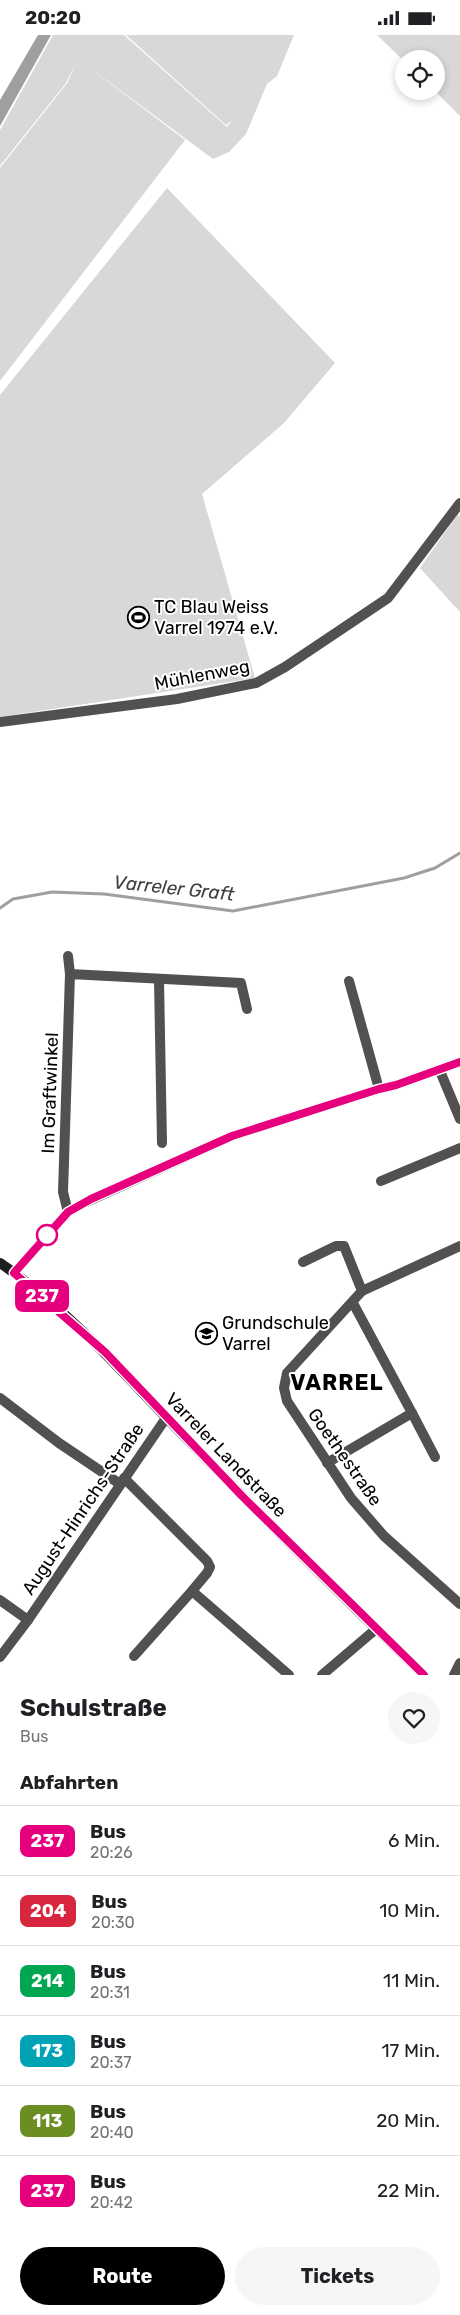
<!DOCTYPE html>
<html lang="de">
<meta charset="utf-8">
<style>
body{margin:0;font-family:Rubik,sans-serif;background:#f6f6f6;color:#202124;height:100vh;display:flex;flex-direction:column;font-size:19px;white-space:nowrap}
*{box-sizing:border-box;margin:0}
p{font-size:16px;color:#757577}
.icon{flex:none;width:28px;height:28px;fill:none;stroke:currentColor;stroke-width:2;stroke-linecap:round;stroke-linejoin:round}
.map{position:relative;height:1640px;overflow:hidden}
.details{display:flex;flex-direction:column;background:#fff;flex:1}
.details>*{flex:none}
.badge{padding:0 10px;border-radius:8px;font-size:18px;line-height:32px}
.tools{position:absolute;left:395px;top:15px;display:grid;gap:10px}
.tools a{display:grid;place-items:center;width:50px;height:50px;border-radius:50%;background:#fff;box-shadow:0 2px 8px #0003;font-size:25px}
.map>.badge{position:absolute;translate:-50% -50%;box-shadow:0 0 0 2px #fff}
h2{padding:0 20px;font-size:19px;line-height:45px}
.round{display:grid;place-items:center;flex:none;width:52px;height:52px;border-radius:26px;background:#f6f6f6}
.head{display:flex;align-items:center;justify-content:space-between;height:85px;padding:0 20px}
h1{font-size:24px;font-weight:700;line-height:38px}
.cta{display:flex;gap:10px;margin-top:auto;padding:10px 20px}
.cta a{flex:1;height:58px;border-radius:30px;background:#000;color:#fff;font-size:20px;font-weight:700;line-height:58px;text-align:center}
.cta a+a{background:#f6f6f6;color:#202124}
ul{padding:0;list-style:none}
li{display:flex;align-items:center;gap:15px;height:70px;padding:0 20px;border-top:1px solid #e0e0e0}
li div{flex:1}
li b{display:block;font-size:19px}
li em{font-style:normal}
li .badge{min-width:55px;font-weight:700;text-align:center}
.status{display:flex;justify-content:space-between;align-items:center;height:35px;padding:0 25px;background:#fff;direction:ltr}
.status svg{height:14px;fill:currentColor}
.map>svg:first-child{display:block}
.green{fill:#d8d8d8}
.water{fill:#9f9f9f}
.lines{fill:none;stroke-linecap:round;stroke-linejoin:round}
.stream{stroke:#9f9f9f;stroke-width:3}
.street{stroke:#515151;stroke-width:10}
.secondary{stroke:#1e1e1e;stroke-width:10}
.line-casing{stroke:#fff;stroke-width:11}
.line{stroke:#e6007e;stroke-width:8}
.stop-dot{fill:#fff;stroke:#e6007e;stroke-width:2.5}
.labels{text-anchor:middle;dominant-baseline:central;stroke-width:4;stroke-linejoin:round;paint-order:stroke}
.poi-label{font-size:18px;fill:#000;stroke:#fff;text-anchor:start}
.street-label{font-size:18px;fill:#000;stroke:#fff}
.water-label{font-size:19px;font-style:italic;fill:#404040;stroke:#fff}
.district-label{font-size:22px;font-weight:bold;letter-spacing:1px;fill:#000;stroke:#fff}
</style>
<div class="status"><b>20:20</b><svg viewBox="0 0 49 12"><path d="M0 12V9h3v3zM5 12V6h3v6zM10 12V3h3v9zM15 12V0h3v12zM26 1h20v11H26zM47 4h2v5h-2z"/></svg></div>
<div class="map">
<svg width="460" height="1640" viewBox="0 0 460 1640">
<rect width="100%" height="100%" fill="#fff"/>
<!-- green -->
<g class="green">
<polygon points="53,0 124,0 227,92 232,85 226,90 126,0 294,0 277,41 267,49 246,99 229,117 213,124 78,24 185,105 0,346 0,133 68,47 75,30 66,48 0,131 0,95"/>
<polygon points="377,0 460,0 460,81 435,56 436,24 404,24 404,26"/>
<polygon points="167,153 335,328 284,388 202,459 255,643 0,682 0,360"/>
<polygon points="458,479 460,482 460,577 420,533"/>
</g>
<!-- water -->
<polygon class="water" points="38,0 51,0 0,91 0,65"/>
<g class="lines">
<!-- stream -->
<polyline class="stream" points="0,873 13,864 52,857 104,859 233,876 404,843 435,833 460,818"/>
<!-- street -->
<g class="street">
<polyline points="0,687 177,664 256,648 285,632 388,563 460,468"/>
<polyline points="68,921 70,939"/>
<polyline points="159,945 162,1108"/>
<polyline points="349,946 379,1054"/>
<polyline points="440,1036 460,1084"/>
<polyline points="381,1146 460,1113"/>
<polyline points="68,1177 63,1157 70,939 241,948 247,974"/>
<polyline points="303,1227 336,1211 344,1211 362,1256 460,1211"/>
<polyline points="362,1256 287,1338 284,1353 287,1366 351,1463 384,1501 460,1569"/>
<polyline points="0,1363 59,1408 120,1449"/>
<polyline points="412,1378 435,1422"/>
<polyline points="327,1428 412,1378 353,1268"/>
<polyline points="124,1443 207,1526 210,1532 207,1538 192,1556 289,1640"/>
<polyline points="0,1565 28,1585"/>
<polyline points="134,1621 192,1556"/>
<polyline points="0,1622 28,1585 166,1383"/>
<polyline points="322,1640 376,1594"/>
<polyline points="454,1640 460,1628"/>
</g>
<!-- secondary -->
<g class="secondary">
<path d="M 0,1228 C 71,1276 126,1342 185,1402 C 263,1483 343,1562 424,1640"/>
<polyline points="14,1238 68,1177 82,1169 232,1101 379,1054 396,1050 460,1027"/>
</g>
</g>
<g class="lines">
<defs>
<polyline id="line" points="424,1640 242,1461 105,1317 14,1238 68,1177 91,1164 232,1101 379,1054 396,1050 460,1027"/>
</defs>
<!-- line casing -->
<use href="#line" class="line-casing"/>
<!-- line -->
<use href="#line" class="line"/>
</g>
<!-- icons -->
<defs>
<symbol id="stadium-ring" viewBox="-11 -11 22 22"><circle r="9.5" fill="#fff" stroke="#000" stroke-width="1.5"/><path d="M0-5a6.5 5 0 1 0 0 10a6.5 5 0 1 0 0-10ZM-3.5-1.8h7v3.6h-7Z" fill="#000"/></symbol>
<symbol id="school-ring" viewBox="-11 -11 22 22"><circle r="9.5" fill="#fff" stroke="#000" stroke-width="1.5"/><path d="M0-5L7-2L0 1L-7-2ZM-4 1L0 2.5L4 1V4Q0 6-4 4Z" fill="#000"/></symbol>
</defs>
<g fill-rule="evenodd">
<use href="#stadium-ring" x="126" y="570" width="25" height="25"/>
<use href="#school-ring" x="194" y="1286" width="25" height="25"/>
</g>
<!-- markers -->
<circle class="stop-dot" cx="47" cy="1200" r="10"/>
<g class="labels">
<!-- poi labels -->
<g class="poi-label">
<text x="154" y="572">TC Blau Weiss<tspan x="154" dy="21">Varrel 1974 e.V.</tspan></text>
<text x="222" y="1288">Grundschule<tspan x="222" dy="21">Varrel</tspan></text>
</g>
<!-- street labels -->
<g class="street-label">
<text transform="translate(202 640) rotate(-11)">Mühlenweg</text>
<text transform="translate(50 1058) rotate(-88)">Im Graftwinkel</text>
<text transform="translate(226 1420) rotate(46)">Varreler Landstraße</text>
<text transform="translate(345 1422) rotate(55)">Goethestraße</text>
<text transform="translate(83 1474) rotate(-56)">August-Hinrichs-Straße</text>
</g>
<!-- water labels -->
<g class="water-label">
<text transform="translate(174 853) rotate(6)">Varreler Graft</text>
</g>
<!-- district labels -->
<g class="district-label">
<text x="337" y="1347">VARREL</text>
</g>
</g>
</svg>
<div class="tools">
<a><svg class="icon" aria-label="locate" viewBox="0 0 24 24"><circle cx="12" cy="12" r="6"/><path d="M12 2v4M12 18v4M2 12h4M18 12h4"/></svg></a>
</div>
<b class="badge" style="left:42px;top:1261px;background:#e6007e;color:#fff">237</b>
</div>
<section class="details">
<div class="head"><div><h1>Schulstraße</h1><p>Bus</p></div><a class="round"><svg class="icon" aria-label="heart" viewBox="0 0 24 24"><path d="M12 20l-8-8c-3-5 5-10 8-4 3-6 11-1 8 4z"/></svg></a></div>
<h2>Abfahrten</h2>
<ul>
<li><span class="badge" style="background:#e6007e;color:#fff">237</span><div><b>Bus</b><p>20:26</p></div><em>6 Min.</em></li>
<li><span class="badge" style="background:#d7263d;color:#fff">204</span><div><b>Bus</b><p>20:30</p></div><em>10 Min.</em></li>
<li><span class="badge" style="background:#00a651;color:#fff">214</span><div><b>Bus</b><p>20:31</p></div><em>11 Min.</em></li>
<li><span class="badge" style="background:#00a3b4;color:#fff">173</span><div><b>Bus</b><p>20:37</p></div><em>17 Min.</em></li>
<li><span class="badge" style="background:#6b8e23;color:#fff">113</span><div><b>Bus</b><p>20:40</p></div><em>20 Min.</em></li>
<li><span class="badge" style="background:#e6007e;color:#fff">237</span><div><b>Bus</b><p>20:42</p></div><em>22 Min.</em></li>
</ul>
<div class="cta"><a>Route</a><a>Tickets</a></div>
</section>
